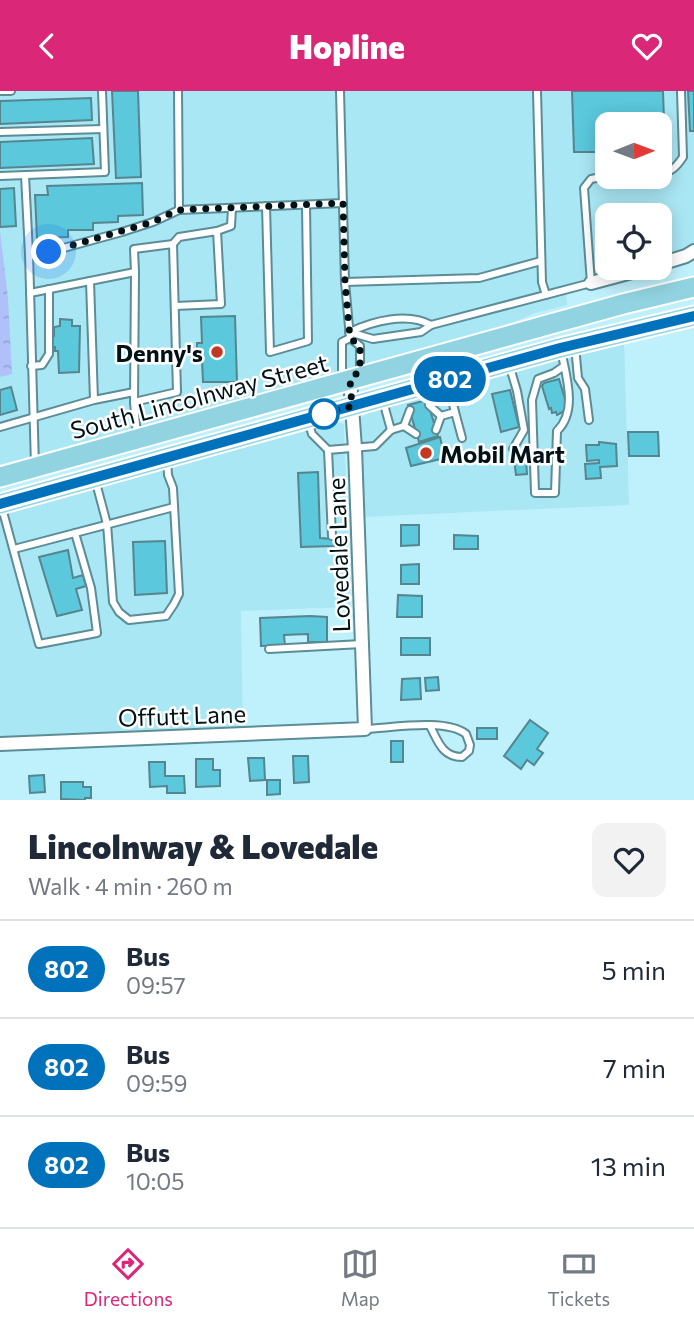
<!DOCTYPE html>
<meta charset="utf-8">
<style>
body{margin:0;font-family:Commissioner,sans-serif;background:#f2f2f3;color:#1f2937;height:100vh;display:flex;flex-direction:column;font-size:26px;white-space:nowrap}
*{box-sizing:border-box;margin:0}
p{font-size:23px;color:#747a83}
.icon{flex:none;width:38px;height:38px;fill:none;stroke:currentColor;stroke-width:2;stroke-linecap:round;stroke-linejoin:round}
.map{position:relative;height:709px;overflow:hidden}
.side{display:flex;flex-direction:column;background:#fff;flex:1}
.side>*{flex:none}
.badge{padding:0 14px;border-radius:23px;font-size:24px;line-height:46px}
.needle{width:46px;rotate:89deg}
.tools{position:absolute;left:595px;top:21px;display:grid;gap:14px}
.tools a{display:grid;place-items:center;width:77px;height:77px;border-radius:14px;background:#fff;box-shadow:0 4px 18px #0003;font-size:35px}
.you{position:absolute;width:35px;height:35px;margin:-18px;border:5px solid #fff;border-radius:50%;background:#1a73e8;box-shadow:0 0 0 10px #1a73e833}
.map>.badge{position:absolute;translate:-50% -50%;box-shadow:0 0 0 4px #fff}
.round{display:grid;place-items:center;flex:none;width:74px;height:74px;border-radius:14px;background:#f2f2f3}
.head{display:flex;align-items:center;justify-content:space-between;height:119px;padding:0 28px}
h1{font-size:33px;font-weight:800;line-height:52px}
ul{padding:0;list-style:none}
li{display:flex;align-items:center;gap:21px;height:98px;padding:0 28px;border-top:2px solid #e0e1e3}
li div{flex:1}
li b{display:block;font-size:26px}
li em{font-style:normal}
li .badge{min-width:77px;font-weight:700;text-align:center}
header{display:flex;justify-content:space-between;align-items:center;height:91px;padding:0 28px;background:#db2777;color:#fff;font-size:32px;font-weight:800}
.menu{display:flex;justify-content:space-around;align-items:center;height:98px;border-top:2px solid #e0e1e3;background:#fff;font-size:19px;color:#747a83}
.menu a{display:grid;justify-items:center;gap:4px}
.menu .active{color:#db2777}
.map>svg:first-child{display:block}
.built{fill:#aae7f4;fill-rule:evenodd}
.water{fill:url(#water-ripples)}
.building{fill:#5bc8dc;stroke:#55858f;stroke-width:2}
.lines{fill:none;stroke-linecap:round;stroke-linejoin:round}
.service-casing{stroke:#5c8c96;stroke-width:10}
.minor-casing{stroke:#5c8c96;stroke-width:16}
.primary-casing{stroke:#fff;stroke-width:23}
.service{stroke:#fff;stroke-width:6}
.minor{stroke:#fff;stroke-width:12}
.primary{stroke:#91d3e0;stroke-width:19}
.line-casing{stroke:#fff;stroke-width:16}
.line{stroke:#0072bc;stroke-width:10}
.walk{stroke:#011216;stroke-width:7;stroke-dasharray:0 12.6}
.poi-dot{fill:#c33821;stroke:#fff;stroke-width:2.5}
.stop-dot{fill:#fff;stroke:#0072bc;stroke-width:3.5}
.labels{text-anchor:middle;dominant-baseline:central;stroke-width:5;stroke-linejoin:round;paint-order:stroke}
.poi-label{font-size:24px;font-weight:bold;fill:#011216;stroke:#fff;text-anchor:end}
.street-label{font-size:24px;fill:#011216;stroke:#fff}
</style>
<header><svg class="icon" aria-label="back" viewBox="0 0 24 24"><path d="M15 5l-7 7 7 7"/></svg>Hopline<svg class="icon" aria-label="heart" viewBox="0 0 24 24"><path d="M12 20l-8-8c-3-5 5-10 8-4 3-6 11-1 8 4z"/></svg></header>
<div class="map">
<svg width="694" height="709" viewBox="0 0 694 709">
<defs>
<pattern id="water-ripples" width="26" height="14" patternUnits="userSpaceOnUse" patternTransform="scale(1.75)"><rect width="26" height="14" fill="#b0c1f9"/><path d="M2 4q2-2 4 0t4 0M15 11q2-2 4 0t4 0" fill="none" stroke="#96a5d5"/></pattern>
</defs>
<rect width="100%" height="100%" fill="#bff1fc"/>
<!-- built -->
<g class="built">
<path d="M 0,0 L 694,0 L 694,152 L 675,163 L 660,168 L 660,124 L 607,124 L 607,177 L 629,177 L 566,196 L 567,214 L 535,222 L 496,239 L 0,377 ZM 607,33 L 660,33 L 660,86 L 607,86 Z"/>
<polygon points="624,249 629,414 363,426 358,329 376,316"/>
<polygon points="331,330 344,333 350,516 241,520 243,642 0,650 0,421"/>
</g>
<!-- water -->
<polygon class="water" points="0,140 8,207 12,283 0,286"/>
<!-- building -->
<g class="building">
<polygon points="112,0 138,0 141,86 116,87"/>
<polygon points="572,0 663,0 665,59 660,59 660,33 607,33 607,61 574,61"/>
<polygon points="688,0 694,0 694,40 690,40"/>
<polygon points="91,7 92,29 0,33 0,10"/>
<polygon points="92,47 94,73 0,77 0,51"/>
<polygon points="142,92 143,124 118,125 118,131 93,132 93,139 68,139 68,146 37,147 35,104 48,104 47,95"/>
<polygon points="14,97 16,135 0,136 0,98"/>
<polygon points="235,225 237,291 203,291 202,270 197,270 197,252 202,252 201,226"/>
<polygon points="60,228 72,229 72,235 80,235 79,281 59,282 58,260 55,260 55,256 52,256 51,245 54,245 54,236 60,235"/>
<polygon points="559,288 568,318 557,324 556,321 552,322 551,317 549,318 542,295 544,292"/>
<polygon points="11,296 17,319 0,324 0,299"/>
<polygon points="510,299 519,336 501,341 492,303"/>
<polygon points="427,309 438,345 419,351 408,314"/>
<polygon points="628,341 658,341 659,365 629,365"/>
<polygon points="440,346 445,367 411,375 406,357"/>
<polygon points="599,351 616,353 617,375 600,376 601,387 586,388 585,373 599,372 599,369 587,370 586,354 599,354"/>
<polygon points="526,368 527,383 516,384 514,369"/>
<polygon points="318,381 320,447 334,448 334,455 301,456 298,382"/>
<polygon points="401,434 419,434 419,454 401,455"/>
<polygon points="454,444 478,445 478,458 454,458"/>
<polygon points="165,450 167,502 135,504 133,451"/>
<polygon points="68,459 73,487 83,484 86,495 76,498 82,519 57,525 39,466"/>
<polygon points="419,473 419,493 401,493 401,474"/>
<polygon points="398,504 422,505 422,526 397,526"/>
<polygon points="310,525 327,526 327,551 308,551 308,543 284,544 285,554 261,555 260,527"/>
<rect x="401" y="547" width="29" height="17"/>
<polygon points="438,586 439,599 426,600 425,587"/>
<polygon points="420,587 421,608 401,609 402,588"/>
<polygon points="530,629 548,642 537,658 543,662 534,674 527,669 521,678 504,665"/>
<rect x="477" y="637" width="20" height="11"/>
<rect x="391" y="650" width="12" height="21"/>
<polygon points="293,665 308,665 309,691 294,692"/>
<polygon points="248,667 264,667 265,689 250,690"/>
<polygon points="196,668 213,668 213,679 220,679 220,695 196,696"/>
<polygon points="149,671 165,671 165,685 184,685 185,702 167,702 167,695 150,696"/>
<polygon points="44,684 45,701 30,702 29,685"/>
<polygon points="267,689 280,689 280,703 267,704"/>
<polygon points="61,691 83,691 83,696 91,696 91,707 85,707 85,709 61,708"/>
</g>
<g class="lines">
<defs>
<g id="service">
<polyline points="0,0 11,0"/>
<polyline points="178,0 179,119"/>
<polyline points="340,0 345,191 350,247 360,255 360,279 357,282"/>
<polyline points="537,0 542,191 546,204"/>
<polyline points="0,41 103,38"/>
<path d="M 660,82 C 671,82 677,75 683,66 L 681,0"/>
<polyline points="25,84 29,163"/>
<polyline points="0,85 105,81 102,0"/>
<polyline points="266,115 270,261 308,250 306,114"/>
<polyline points="217,140 231,135 232,117"/>
<polyline points="173,153 179,146 217,140 221,213 175,215"/>
<polyline points="345,191 479,187 541,170"/>
<polyline points="30,202 135,181 134,311 137,345"/>
<polyline points="349,241 373,248 421,241 431,234 591,192 584,97 591,88 607,85"/>
<path d="M 350,241 C 373,230 407,221 431,234"/>
<polyline points="575,255 578,287 585,298 589,329"/>
<path d="M 561,259 C 566,285 578,320 557,340 L 555,402 L 535,402 L 532,309 L 538,288 L 554,282 L 564,275"/>
<polyline points="509,273 517,300 524,339 513,358"/>
<polyline points="31,275 42,274 49,263 49,198"/>
<polyline points="346,287 342,284 342,251 350,247"/>
<polyline points="447,291 462,347"/>
<polyline points="94,309 134,301"/>
<polyline points="383,310 391,339"/>
<polyline points="134,311 177,301 173,153 134,158 135,181"/>
<polyline points="429,314 441,325"/>
<polyline points="308,330 312,343 328,359"/>
<polyline points="404,335 410,319"/>
<polyline points="0,336 94,309 90,190"/>
<polyline points="436,339 441,325 455,321"/>
<polyline points="35,375 29,163 49,161 122,141 153,131 179,119 343,112"/>
<polyline points="95,388 107,433 113,511 119,521 129,529 166,525 174,513 179,503 173,397 168,384 167,369"/>
<polyline points="2,417 39,553 97,542 91,497 75,442"/>
<polyline points="332,445 328,359 375,355 391,339 404,335 416,343"/>
<polyline points="14,458 174,416"/>
<polyline points="269,558 362,553"/>
<path d="M 365,638 C 391,637 446,627 466,643 L 470,654 L 469,660 L 462,666 C 442,666 438,650 430,635"/>
</g>
<g id="minor">
<polyline points="660,173 686,165 694,160"/>
<polyline points="591,192 647,177"/>
<polyline points="0,653 365,638 355,357 350,289"/>
</g>
<g id="primary">
<polyline points="0,386 623,213 694,196"/>
<polyline points="0,413 560,257 694,225"/>
</g>
</defs>
<!-- service casing -->
<use href="#service" class="service-casing"/>
<!-- minor casing -->
<use href="#minor" class="minor-casing"/>
<!-- primary casing -->
<use href="#primary" class="primary-casing"/>
<!-- service -->
<use href="#service" class="service"/>
<!-- minor -->
<use href="#minor" class="minor"/>
<!-- primary -->
<use href="#primary" class="primary"/>
</g>
<g class="lines">
<defs>
<polyline id="line" points="0,413 560,257 694,225"/>
</defs>
<!-- line casing -->
<use href="#line" class="line-casing"/>
<!-- line -->
<use href="#line" class="line"/>
<!-- walk -->
<polyline class="walk" points="49,161 153,131 178,119 343,112 345,191 350,247 360,255 360,279 350,289 352,315 324,323"/>
</g>
<!-- markers -->
<g class="poi-dot">
<circle cx="217" cy="261" r="7"/>
<circle cx="426" cy="362" r="7"/>
</g>
<circle class="stop-dot" cx="324" cy="323" r="14"/>
<g class="labels">
<!-- poi labels -->
<g class="poi-label">
<text x="203" y="261">Denny's</text>
<text x="440" y="362" text-anchor="start">Mobil Mart</text>
</g>
<!-- street labels -->
<g class="street-label">
<text transform="translate(199 305) rotate(-15)">South Lincolnway Street</text>
<text transform="translate(338 464) rotate(-92)">Lovedale Lane</text>
<text transform="translate(182 624) rotate(-2)">Offutt Lane</text>
</g>
</g>
</svg>
<div class="tools">
<a><svg class="needle" viewBox="-14 -14 28 28"><path d="M0-13l5 13h-10z" fill="#e53935"/><path d="M0 13l5-13h-10z" fill="#747a83"/></svg></a>
<a><svg class="icon" aria-label="locate" viewBox="0 0 24 24"><circle cx="12" cy="12" r="6"/><path d="M12 2v4M12 18v4M2 12h4M18 12h4"/></svg></a>
</div>
<div class="you" style="left:49px;top:161px"></div>
<b class="badge" style="left:450px;top:288px;background:#0072bc;color:#fff">802</b>
</div>
<section class="side">
<div class="head"><div><h1>Lincolnway &amp; Lovedale</h1><p>Walk · 4 min · 260 m</p></div><a class="round"><svg class="icon" aria-label="heart" viewBox="0 0 24 24"><path d="M12 20l-8-8c-3-5 5-10 8-4 3-6 11-1 8 4z"/></svg></a></div>
<ul>
<li><span class="badge" style="background:#0072bc;color:#fff">802</span><div><b>Bus</b><p>09:57</p></div><em>5 min</em></li>
<li><span class="badge" style="background:#0072bc;color:#fff">802</span><div><b>Bus</b><p>09:59</p></div><em>7 min</em></li>
<li><span class="badge" style="background:#0072bc;color:#fff">802</span><div><b>Bus</b><p>10:05</p></div><em>13 min</em></li>
</ul>
</section>
<nav class="menu">
<a class="active"><svg class="icon" aria-label="directions" viewBox="0 0 24 24"><path d="M12 3l9 9-9 9-9-9zM9 14v-3h6M13 9l2 2-2 2"/></svg>Directions</a>
<a><svg class="icon" aria-label="map" viewBox="0 0 24 24"><path d="M3 6l6-2 6 2 6-2v14l-6 2-6-2-6 2zM9 4v14M15 6v14"/></svg>Map</a>
<a><svg class="icon" aria-label="tickets" viewBox="0 0 24 24"><path d="M3 7h18v10H3zM15 7v10"/></svg>Tickets</a>
</nav>
